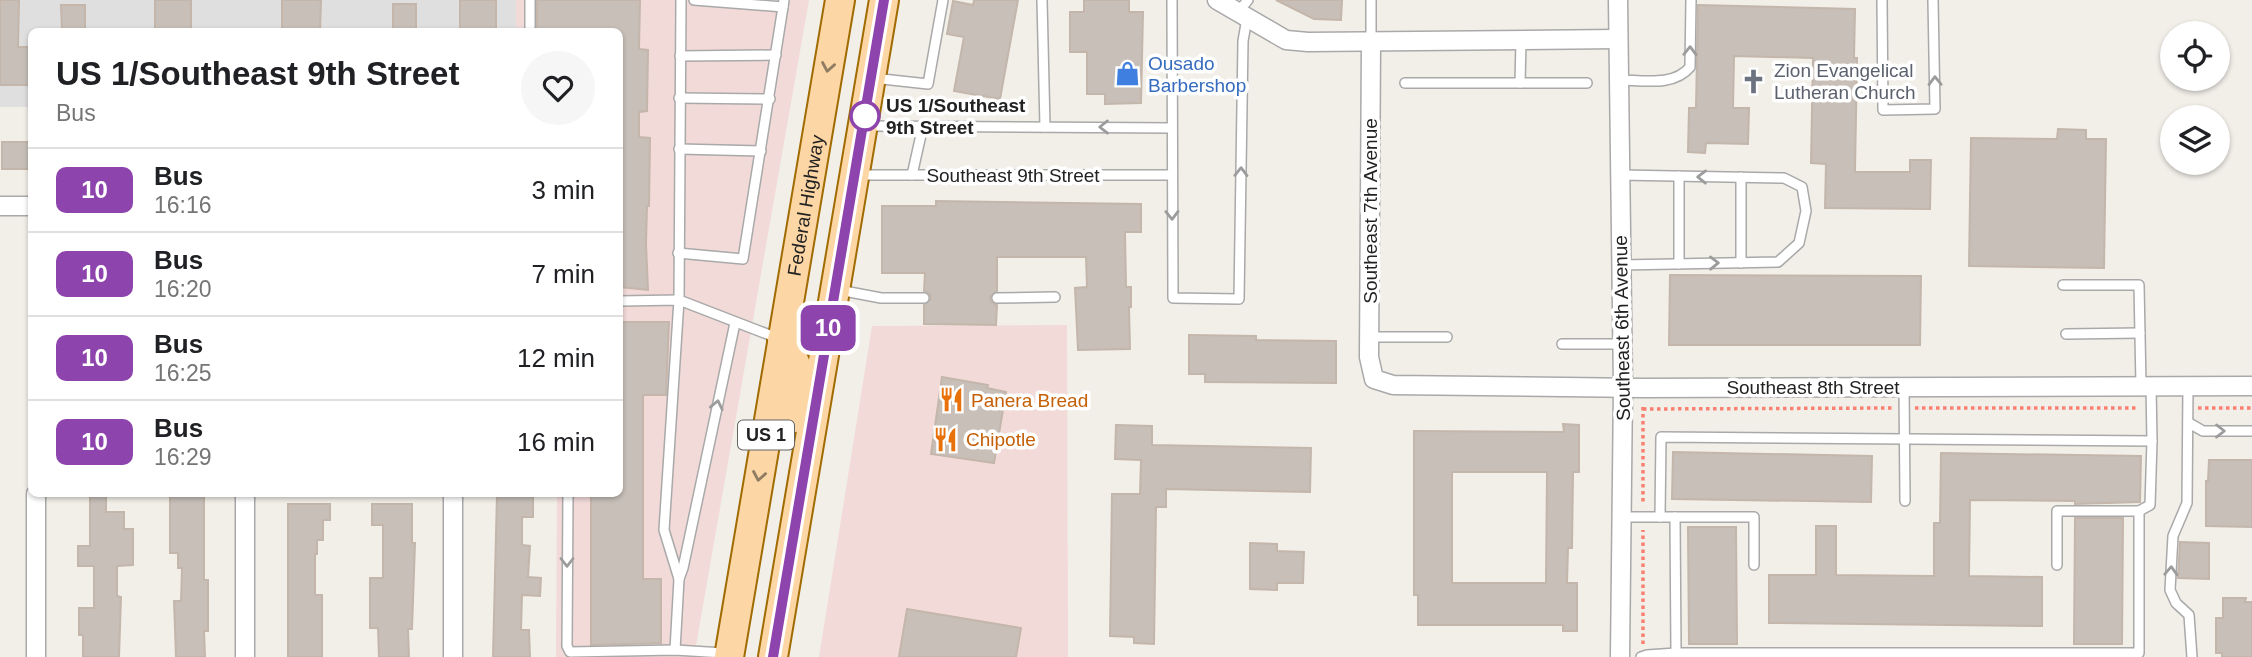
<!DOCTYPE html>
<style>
body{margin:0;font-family:Arial,sans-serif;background:#f6f6f6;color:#202124;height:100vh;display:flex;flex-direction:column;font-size:26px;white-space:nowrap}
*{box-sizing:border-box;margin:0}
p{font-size:23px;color:#757577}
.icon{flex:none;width:38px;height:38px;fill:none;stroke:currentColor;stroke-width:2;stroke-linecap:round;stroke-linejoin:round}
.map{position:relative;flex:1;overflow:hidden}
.sheet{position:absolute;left:28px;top:28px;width:595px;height:469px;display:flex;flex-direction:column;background:#fff;border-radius:10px;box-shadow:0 2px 5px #0004}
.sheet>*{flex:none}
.badge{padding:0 14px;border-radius:10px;font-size:24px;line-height:46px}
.buttons{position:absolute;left:2160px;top:21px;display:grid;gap:14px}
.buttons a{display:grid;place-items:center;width:70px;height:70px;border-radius:50%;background:#fff;box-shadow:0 2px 5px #0004;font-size:35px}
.map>.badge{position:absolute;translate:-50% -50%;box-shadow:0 0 0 4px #fff}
.round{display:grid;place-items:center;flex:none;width:74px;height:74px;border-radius:37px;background:#f6f6f6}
.overview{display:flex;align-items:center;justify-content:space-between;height:119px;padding:0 28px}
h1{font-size:33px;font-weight:700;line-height:52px}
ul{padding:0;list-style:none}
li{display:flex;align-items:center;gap:21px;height:84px;padding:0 28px;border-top:2px solid #e0e0e0}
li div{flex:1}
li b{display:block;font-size:26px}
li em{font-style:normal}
li .badge{min-width:77px;font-weight:700;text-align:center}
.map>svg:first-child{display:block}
.residential{fill:#e0dfdf}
.commercial{fill:#f2dad9}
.building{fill:#c7bfb8;stroke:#c4b6ab;stroke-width:2;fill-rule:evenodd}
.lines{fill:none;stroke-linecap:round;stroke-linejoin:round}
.lane-casing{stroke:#a9a9a9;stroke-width:12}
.street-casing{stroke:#a9a9a9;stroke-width:21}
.primary-casing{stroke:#a06b00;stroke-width:32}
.path{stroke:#fa8072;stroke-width:3.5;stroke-dasharray:3.5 3.5;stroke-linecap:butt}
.lane{stroke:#fff;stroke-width:9}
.street{stroke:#fff;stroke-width:18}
.primary{stroke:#fcd6a4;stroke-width:28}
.oneway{stroke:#9c9c9c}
.oneway2{stroke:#8f7c63}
.line-casing{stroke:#fff;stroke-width:16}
.line{stroke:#8e44ad;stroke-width:10}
.stop-dot{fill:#fff;stroke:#8e44ad;stroke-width:3.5}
.labels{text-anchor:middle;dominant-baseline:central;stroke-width:7;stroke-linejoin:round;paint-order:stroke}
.shield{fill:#fff;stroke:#646464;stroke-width:2}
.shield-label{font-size:18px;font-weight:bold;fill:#222}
.shop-label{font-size:19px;fill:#366cbe;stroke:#fff;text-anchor:start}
.worship-label{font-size:19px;fill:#5b616d;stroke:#fff;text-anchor:start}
.stop-label{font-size:19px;font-weight:bold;fill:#222;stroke:#fff;text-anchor:start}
.street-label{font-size:19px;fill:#222;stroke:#fff}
.food-label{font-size:19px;fill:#c56008;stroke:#fff;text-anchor:start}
</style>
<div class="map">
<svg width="2252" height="657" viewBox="0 0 2252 657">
<rect width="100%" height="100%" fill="#f2efe9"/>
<!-- residential -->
<polygon class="residential" points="0,0 516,0 516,31 32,32 31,107 0,107"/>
<!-- commercial -->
<g class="commercial">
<polygon points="516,0 809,0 694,657 556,657 557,494 620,494 620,32 516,32"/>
<polygon points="1067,325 1068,657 819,657 872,326"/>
</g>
<!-- building -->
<g class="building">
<polygon points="0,0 19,0 18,47 32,47 32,85 0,85"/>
<rect x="155" y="0" width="36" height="32"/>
<polygon points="282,0 321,0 320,32 282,32"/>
<rect x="460" y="0" width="36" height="31"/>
<polygon points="537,0 640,0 639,49 648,50 647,111 639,112 639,137 650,138 649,206 647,206 646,244 648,290 620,287 620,32 537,32"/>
<polygon points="974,0 1018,0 1000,99 954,91 964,37 947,34 953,1 973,5"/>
<polygon points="1084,0 1129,0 1129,12 1143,12 1141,103 1105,104 1105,94 1087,94 1087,52 1070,52 1070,12 1084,12"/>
<polygon points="1276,0 1342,0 1341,20 1314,19"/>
<rect x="393" y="4" width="23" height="28"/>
<polygon points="61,5 85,5 85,32 62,32"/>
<polygon points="1698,5 1855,9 1854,58 1857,58 1855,172 1910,172 1910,160 1931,160 1930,209 1825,208 1826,164 1811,163 1813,58 1734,56 1733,108 1749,108 1748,144 1706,143 1705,153 1688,152 1689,108 1696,108"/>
<polygon points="2058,129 2086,130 2086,139 2106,139 2104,268 1969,266 1971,138 2057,139"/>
<rect x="2" y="142" width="30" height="27"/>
<polygon points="936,201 1141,204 1141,232 1125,232 1126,287 1131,287 1131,307 1129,307 1130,349 1078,350 1075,288 1087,287 1086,257 997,257 997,291 990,297 991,302 997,305 996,325 924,324 924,305 931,299 930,294 924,291 925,273 882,273 882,206 936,206"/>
<polygon points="1670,275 1921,276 1920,345 1669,345"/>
<polygon points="620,322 669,322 666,395 643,395 643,579 661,579 661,643 591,645 591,494 620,494"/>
<polygon points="1189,335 1256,336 1256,340 1336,341 1336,383 1205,382 1205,374 1189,374"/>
<polygon points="942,377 988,385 987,388 1006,392 994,463 931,454"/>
<path d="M 1563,424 L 1579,425 L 1579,472 L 1573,472 L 1572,548 L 1568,548 L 1567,583 L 1577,583 L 1577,631 L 1563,631 L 1563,625 L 1418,625 L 1418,595 L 1414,595 L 1414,431 L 1564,432 ZM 1452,472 L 1547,472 L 1546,583 L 1452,583 Z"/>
<polygon points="1116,425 1152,426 1152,445 1311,448 1310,492 1166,489 1166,507 1156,507 1154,644 1134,643 1134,637 1110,636 1112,494 1140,494 1141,460 1115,459"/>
<polygon points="1673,452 1872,456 1871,502 1672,499"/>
<polygon points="1941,453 2141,456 2140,502 2075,504 2075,501 1970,500 1969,576 2042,577 2042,626 1769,623 1769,575 1816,575 1816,526 1836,526 1836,575 1934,576 1934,523 1940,523"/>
<polygon points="2209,460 2252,460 2252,527 2206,526 2206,481 2208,481"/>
<polygon points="90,494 106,494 106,512 124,512 124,529 133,529 133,565 117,566 117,596 121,597 119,657 83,657 83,635 79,635 79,608 94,608 94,566 78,566 78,546 90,546"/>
<polygon points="170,494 204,494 204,580 208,580 208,631 204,631 205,657 176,657 174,601 181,601 182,568 178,568 178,553 170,553"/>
<polygon points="497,494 533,494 533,517 522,517 522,545 530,546 528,577 541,578 540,596 522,595 521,630 529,630 530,657 493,657"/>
<polygon points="288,504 330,504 330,520 323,520 323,540 317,540 317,554 315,554 315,595 322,595 322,657 288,657"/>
<polygon points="372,504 412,504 412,543 415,543 412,629 408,629 409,657 379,657 378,628 370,628 370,578 383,578 383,525 372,525"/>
<polygon points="2075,518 2123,518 2122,644 2074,644"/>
<polygon points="1688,527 1736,527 1737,644 1689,644"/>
<polygon points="2180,542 2209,543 2209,579 2178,578"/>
<polygon points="1250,543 1277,544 1277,551 1304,552 1303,583 1277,583 1277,590 1250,589"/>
<polygon points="2223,598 2246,598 2245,602 2252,602 2252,657 2222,657 2222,653 2216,653 2216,618 2223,618"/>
<polygon points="907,609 1021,628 1016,657 899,657"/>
</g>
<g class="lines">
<defs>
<g id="lane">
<polyline points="530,0 530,32"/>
<polyline points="681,0 679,300 780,339"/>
<polyline points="694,0 783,7 784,0"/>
<polyline points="1042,0 1045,127"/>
<polyline points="1172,0 1173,298 1239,299 1243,41 1247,18"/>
<polyline points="1882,0 1883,110 1935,109 1933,0"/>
<polyline points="1238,12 1248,0"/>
<polyline points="1521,41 1520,83 1587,83"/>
<polyline points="1371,43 1371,0"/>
<polyline points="680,56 776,55"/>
<polyline points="873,78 928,84 943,0"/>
<path d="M 1618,80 C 1642,80 1674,87 1690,67 L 1691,0"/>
<polyline points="1405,83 1520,83"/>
<polyline points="679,98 770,99"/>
<polyline points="866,126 1172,128"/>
<polyline points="679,149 761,151"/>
<polyline points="859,175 1172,175"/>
<polyline points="912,175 923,126"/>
<polyline points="1620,175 1784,178 1802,187 1806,211 1799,243 1778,262 1621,265"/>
<polyline points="1679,176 1679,264"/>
<polyline points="678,253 743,259 783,7"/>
<polyline points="1741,263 1741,177"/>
<polyline points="2063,285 2139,285 2141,386"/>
<polyline points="839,290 881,298 924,298"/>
<polyline points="997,298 1055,297"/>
<polyline points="620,301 679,300 664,530 679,579 675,650"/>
<polyline points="2066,334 2140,333"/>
<polyline points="1369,337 1447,337"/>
<polyline points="1562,344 1623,344"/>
<polyline points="2188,386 2187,503 2173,536 2170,590 2176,603 2189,615 2192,657"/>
<polyline points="1904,387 1905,501"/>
<polyline points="2189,423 2203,431 2252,431"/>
<polyline points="568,494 567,646 570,652 675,650 724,653"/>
<polyline points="2139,511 2150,505 2152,441"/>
<polyline points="1621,517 1660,517"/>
<polyline points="1675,517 1676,653 2139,653 2139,511 2057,511 2057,565"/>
<polyline points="1754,565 1754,517 1660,517 1661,437 2152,441 2151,386"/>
<polyline points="679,579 683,568 735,323"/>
<polyline points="1641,657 1647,655 1676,653"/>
</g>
<g id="street">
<polyline points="1217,0 1286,40 1308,42 1618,39"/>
<polyline points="1618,0 1623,388 1620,657"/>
<polyline points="1371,43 1369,357 1374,379 1393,385 1643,388 2252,386"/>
<polyline points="0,206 32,206"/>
<polyline points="36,494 36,657"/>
<polyline points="245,494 245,657"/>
<polyline points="453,494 453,657"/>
</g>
<g id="primary">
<path d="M 782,340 C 804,374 802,379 795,418"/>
<path id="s1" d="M 729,657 L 840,0"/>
<polyline points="773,657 884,0"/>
</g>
</defs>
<!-- lane casing -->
<use href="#lane" class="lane-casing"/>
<!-- street casing -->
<use href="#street" class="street-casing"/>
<!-- primary casing -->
<use href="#primary" class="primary-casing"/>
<!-- path -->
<g class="path">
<polyline points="1643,407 1643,504"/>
<polyline points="1915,408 2138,408"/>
<polyline points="2198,408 2252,408"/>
<polyline points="1643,409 1893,408"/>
<polyline points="1643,644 1643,530"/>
</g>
<!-- lane -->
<use href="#lane" class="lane"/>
<!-- street -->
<use href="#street" class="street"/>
<!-- primary -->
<use href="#primary" class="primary"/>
</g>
<!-- one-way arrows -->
<defs><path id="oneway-chevron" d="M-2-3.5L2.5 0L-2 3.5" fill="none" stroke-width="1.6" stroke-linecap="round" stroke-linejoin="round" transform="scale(1.75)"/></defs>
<g class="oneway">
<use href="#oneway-chevron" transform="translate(1690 51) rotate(-89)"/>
<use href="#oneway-chevron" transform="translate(1935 81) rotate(-91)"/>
<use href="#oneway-chevron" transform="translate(1104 127) rotate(-180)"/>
<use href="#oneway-chevron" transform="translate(1241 172) rotate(-89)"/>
<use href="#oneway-chevron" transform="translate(1702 177) rotate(-179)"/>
<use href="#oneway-chevron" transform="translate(1172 215) rotate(89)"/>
<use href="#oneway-chevron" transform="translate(1714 263) rotate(-1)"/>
<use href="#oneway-chevron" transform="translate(717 405) rotate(-78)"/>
<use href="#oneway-chevron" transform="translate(2220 431)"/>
<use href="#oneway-chevron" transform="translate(567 562) rotate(90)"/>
<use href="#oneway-chevron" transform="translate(2171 571) rotate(-87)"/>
</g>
<g class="oneway2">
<use href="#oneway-chevron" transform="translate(828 67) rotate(100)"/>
<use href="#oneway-chevron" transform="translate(759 476) rotate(100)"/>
</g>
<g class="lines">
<defs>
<polyline id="line" points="773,657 884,0"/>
</defs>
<!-- line casing -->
<use href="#line" class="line-casing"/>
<!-- line -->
<use href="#line" class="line"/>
</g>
<!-- icons -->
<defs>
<symbol id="shop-bare" viewBox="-9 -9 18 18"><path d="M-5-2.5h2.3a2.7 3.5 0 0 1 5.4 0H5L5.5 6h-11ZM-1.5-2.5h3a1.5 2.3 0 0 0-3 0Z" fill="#3f7fe0" stroke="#fff" stroke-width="2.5" paint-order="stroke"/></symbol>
<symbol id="church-bare" viewBox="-9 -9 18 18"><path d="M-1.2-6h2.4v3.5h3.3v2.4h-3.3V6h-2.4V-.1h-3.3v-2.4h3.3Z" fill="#6b7280" stroke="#fff" stroke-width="2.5" paint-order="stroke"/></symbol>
<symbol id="restaurant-bare" viewBox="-9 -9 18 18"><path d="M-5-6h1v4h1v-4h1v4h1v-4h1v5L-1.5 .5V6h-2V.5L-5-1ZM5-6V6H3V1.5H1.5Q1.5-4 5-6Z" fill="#e8710a" stroke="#fff" stroke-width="2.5" paint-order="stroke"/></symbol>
</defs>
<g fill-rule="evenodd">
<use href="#shop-bare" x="1110" y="56" width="35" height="35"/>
<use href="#church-bare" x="1736" y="64" width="35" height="35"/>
<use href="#restaurant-bare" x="934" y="382" width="35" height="35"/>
<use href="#restaurant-bare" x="928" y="422" width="35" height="35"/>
</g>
<!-- markers -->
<circle class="stop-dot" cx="865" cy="116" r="14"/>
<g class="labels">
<!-- shield labels -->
<rect class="shield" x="738" y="420.5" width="56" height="29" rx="5"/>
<g class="shield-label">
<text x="766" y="435">US 1</text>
</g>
<!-- shop labels -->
<g class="shop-label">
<text x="1148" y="63">Ousado<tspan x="1148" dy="22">Barbershop</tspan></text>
</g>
<!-- worship labels -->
<g class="worship-label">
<text x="1774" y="70">Zion Evangelical<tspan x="1774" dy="22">Lutheran Church</tspan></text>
</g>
<!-- stop labels -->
<g class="stop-label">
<text x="886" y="105">US 1/Southeast<tspan x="886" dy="22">9th Street</tspan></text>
</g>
<!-- street labels -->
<g class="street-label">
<text x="1013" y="175">Southeast 9th Street</text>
<text stroke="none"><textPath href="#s1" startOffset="458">Federal Highway</textPath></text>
<text transform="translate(1370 211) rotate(-90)">Southeast 7th Avenue</text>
<text transform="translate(1622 328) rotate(-91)">Southeast 6th Avenue</text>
<text x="1813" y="387">Southeast 8th Street</text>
</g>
<!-- food labels -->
<g class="food-label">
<text x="971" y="400">Panera Bread</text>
<text x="966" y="439">Chipotle</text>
</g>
</g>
</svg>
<div class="buttons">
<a><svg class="icon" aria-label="locate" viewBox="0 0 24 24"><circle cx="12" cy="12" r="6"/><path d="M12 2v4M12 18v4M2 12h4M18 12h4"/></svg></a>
<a><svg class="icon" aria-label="layers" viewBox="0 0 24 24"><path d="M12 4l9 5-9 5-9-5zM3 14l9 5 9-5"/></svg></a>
</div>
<b class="badge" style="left:828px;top:328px;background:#8e44ad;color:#fff">10</b>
<section class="sheet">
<div class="overview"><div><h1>US 1/Southeast 9th Street</h1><p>Bus</p></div><a class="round"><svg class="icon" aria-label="heart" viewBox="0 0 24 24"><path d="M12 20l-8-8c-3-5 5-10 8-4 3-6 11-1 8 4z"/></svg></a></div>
<ul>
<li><span class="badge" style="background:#8e44ad;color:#fff">10</span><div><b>Bus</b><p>16:16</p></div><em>3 min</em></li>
<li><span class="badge" style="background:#8e44ad;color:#fff">10</span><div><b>Bus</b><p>16:20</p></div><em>7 min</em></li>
<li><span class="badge" style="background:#8e44ad;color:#fff">10</span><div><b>Bus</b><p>16:25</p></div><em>12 min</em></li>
<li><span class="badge" style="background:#8e44ad;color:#fff">10</span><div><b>Bus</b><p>16:29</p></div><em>16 min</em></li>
</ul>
</section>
</div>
